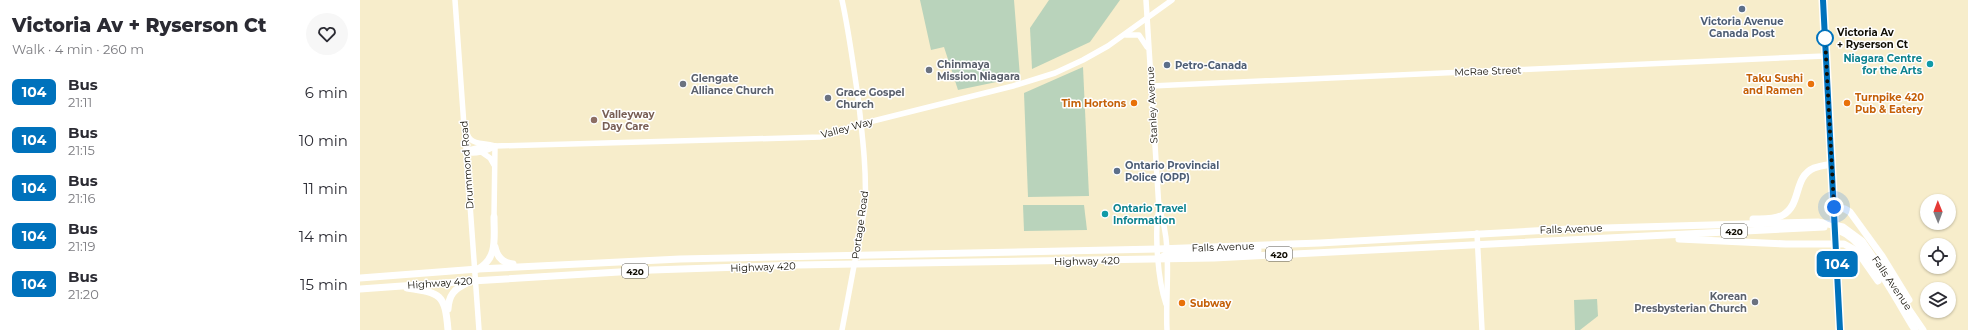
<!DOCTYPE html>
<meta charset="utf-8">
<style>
body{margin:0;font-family:Montserrat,sans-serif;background:#f7f7f7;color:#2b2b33;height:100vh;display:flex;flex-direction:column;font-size:15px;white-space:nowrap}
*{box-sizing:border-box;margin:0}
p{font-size:13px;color:#7c7c81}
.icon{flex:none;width:22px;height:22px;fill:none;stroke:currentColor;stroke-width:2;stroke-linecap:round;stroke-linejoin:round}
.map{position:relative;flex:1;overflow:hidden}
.panel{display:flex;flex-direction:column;background:#fff;width:360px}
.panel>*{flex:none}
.badge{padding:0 8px;border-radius:6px;font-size:14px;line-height:26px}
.needle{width:26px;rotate:359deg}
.fabs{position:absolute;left:1560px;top:194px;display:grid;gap:8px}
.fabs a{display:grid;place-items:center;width:36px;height:36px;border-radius:50%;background:#fff;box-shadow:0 1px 3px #0004;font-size:20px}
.you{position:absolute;width:20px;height:20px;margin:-10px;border:3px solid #fff;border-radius:50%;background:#1a73e8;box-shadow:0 0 0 6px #1a73e833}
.map>.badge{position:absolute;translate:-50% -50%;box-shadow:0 0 0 2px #fff}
.round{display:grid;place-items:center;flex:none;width:42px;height:42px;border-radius:21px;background:#f7f7f7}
.head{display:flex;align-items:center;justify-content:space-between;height:68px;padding:0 12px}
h1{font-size:19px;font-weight:800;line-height:30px}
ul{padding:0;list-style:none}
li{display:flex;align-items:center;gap:12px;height:48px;padding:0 12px}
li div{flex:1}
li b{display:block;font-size:15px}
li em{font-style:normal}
li .badge{min-width:44px;font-weight:700;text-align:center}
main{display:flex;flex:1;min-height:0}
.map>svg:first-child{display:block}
.green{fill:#b9d3bb}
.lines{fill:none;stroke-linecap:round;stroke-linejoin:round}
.secondary{stroke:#fff;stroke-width:5.5}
.highway{stroke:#fff;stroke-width:7}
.line-casing{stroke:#fff;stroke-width:9}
.line{stroke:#0072bc;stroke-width:6}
.walk{stroke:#110e04;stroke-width:4;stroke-dasharray:0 7.2}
.service-dot{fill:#5c6f8a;stroke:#fff;stroke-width:1.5}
.stop-dot{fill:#fff;stroke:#0072bc;stroke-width:2}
.culture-dot{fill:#0f9aa8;stroke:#fff;stroke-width:1.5}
.worship-dot{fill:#6b7280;stroke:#fff;stroke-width:1.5}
.food-dot{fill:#e8710a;stroke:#fff;stroke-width:1.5}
.education-dot{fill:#8d6e63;stroke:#fff;stroke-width:1.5}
.labels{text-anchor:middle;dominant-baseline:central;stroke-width:3;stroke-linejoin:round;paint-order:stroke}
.shield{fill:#fff;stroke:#58564f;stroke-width:1}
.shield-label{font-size:9px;font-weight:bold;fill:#110e04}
.service-label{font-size:10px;font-weight:bold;fill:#4e5e75;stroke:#fff;text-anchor:start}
.stop-label{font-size:10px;font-weight:bold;fill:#110e04;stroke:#fff;text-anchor:start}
.culture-label{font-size:10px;font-weight:bold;fill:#0d838f;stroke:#fff;text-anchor:end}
.worship-label{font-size:10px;font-weight:bold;fill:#5b616d;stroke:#fff;text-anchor:start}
.street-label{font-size:10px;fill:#110e04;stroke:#fff}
.food-label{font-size:10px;font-weight:bold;fill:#c56008;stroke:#fff;text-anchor:end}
.education-label{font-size:10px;font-weight:bold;fill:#785e54;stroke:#fff;text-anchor:start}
</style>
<main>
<section class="panel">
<div class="head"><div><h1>Victoria Av + Ryserson Ct</h1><p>Walk · 4 min · 260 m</p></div><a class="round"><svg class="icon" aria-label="heart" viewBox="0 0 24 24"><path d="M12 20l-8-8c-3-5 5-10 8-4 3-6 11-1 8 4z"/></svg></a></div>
<ul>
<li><span class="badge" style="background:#0072bc;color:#fff">104</span><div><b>Bus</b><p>21:11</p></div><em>6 min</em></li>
<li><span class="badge" style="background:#0072bc;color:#fff">104</span><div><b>Bus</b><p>21:15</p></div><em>10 min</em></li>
<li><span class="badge" style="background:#0072bc;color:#fff">104</span><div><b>Bus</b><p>21:16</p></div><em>11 min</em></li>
<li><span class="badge" style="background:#0072bc;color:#fff">104</span><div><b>Bus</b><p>21:19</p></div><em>14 min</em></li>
<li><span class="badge" style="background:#0072bc;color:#fff">104</span><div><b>Bus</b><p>21:20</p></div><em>15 min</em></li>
</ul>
</section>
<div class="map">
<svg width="1608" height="330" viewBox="0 0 1608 330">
<rect width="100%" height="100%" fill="#f7edcb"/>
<!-- green -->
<g class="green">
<polygon points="560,0 654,0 660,77 598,90 584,47 571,50"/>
<polygon points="689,0 760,0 730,42 672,69 670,28"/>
<polygon points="723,67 729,196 668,197 664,93"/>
<polygon points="663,205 724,205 727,230 664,231"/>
<polygon points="1237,299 1238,316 1220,330 1215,330 1214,300"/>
</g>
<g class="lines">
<!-- secondary -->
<g class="secondary">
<polyline points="95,0 104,126"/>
<path d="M 482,0 C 489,32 493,64 498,97 C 502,133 507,170 505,207 L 482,330"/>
<path d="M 786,0 L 799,209 C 794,233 798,281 806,304"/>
<polyline points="1463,0 1480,330"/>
<polyline points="766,35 779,35 787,47"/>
<polyline points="791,86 1465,56"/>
<path d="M 104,123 C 109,147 115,141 135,146 L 461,137 L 501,124 L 653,86 L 695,73 L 723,60 L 748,46 L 812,0"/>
<polyline points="105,135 119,330"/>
<polyline points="120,151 130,158 134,165"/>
<path d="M 106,152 C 113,155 129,151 135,146"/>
<polyline points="106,152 109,150 125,146"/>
<path d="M 799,209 C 813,243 805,293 807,330"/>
<polyline points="134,217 135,146"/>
<polyline points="1117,233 1122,330"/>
</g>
<!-- highway -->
<g class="highway">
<polyline points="1474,207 1485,209 1490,212 1522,256 1549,300"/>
<path d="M 1393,219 C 1403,219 1414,220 1423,215 C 1442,204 1433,177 1454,168 C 1459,166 1466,165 1472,164"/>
<path d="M 1480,231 C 1507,241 1539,305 1555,330"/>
<polyline points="1319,239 1426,244 1484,244 1497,251 1518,281"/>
<path d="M 135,247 C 137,257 143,263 153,264"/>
<polyline points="799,259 807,254 898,250"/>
<path d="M 118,269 C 138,258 134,238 134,217"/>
<polyline points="0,278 118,269 320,259 798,249 960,243 1209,229 1458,222 1483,227 1502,241 1563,330"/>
<path d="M 47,288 C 81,293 85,294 88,330"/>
<polyline points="0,289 112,281 292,270 437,265 854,258 1464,227"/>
<path d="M 88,309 C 89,295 94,289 107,283"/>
</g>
</g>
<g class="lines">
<defs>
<polyline id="line" points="1463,0 1480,330"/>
</defs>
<!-- line casing -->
<use href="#line" class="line-casing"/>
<!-- line -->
<use href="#line" class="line"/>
<!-- walk -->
<polyline class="walk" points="1465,38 1474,207"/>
</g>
<!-- markers -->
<g class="service-dot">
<circle cx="1382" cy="9" r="4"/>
<circle cx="807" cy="65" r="4"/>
<circle cx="757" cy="171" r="4"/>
</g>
<circle class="stop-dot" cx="1465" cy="38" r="8"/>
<g class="culture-dot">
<circle cx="1570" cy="64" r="4"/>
<circle cx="745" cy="214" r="4"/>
</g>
<g class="worship-dot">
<circle cx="569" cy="70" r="4"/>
<circle cx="323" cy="84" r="4"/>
<circle cx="468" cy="98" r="4"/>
<circle cx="1395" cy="302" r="4"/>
</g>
<g class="food-dot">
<circle cx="1451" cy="84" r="4"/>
<circle cx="774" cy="103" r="4"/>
<circle cx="1487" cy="103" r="4"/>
<circle cx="822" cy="303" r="4"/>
</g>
<circle class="education-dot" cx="234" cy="120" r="4"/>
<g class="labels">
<!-- shield labels -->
<g class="shield">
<rect x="1361" y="224" width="26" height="14" rx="3"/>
<rect x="906" y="247" width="26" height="14" rx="3"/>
<rect x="262" y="264" width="26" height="14" rx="3"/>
</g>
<g class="shield-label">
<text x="1374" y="231">420</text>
<text x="919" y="254">420</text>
<text x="275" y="271">420</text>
</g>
<!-- service labels -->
<g class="service-label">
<text x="1382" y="21" text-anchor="middle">Victoria Avenue<tspan x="1382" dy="12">Canada Post</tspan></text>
<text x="815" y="65">Petro-Canada</text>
<text x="765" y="165">Ontario Provincial<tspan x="765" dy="12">Police (OPP)</tspan></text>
</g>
<!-- stop labels -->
<g class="stop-label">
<text x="1477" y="32">Victoria Av<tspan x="1477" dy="12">+ Ryserson Ct</tspan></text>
</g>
<!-- culture labels -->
<g class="culture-label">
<text x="1562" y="58">Niagara Centre<tspan x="1562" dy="12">for the Arts</tspan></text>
<text x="753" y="208" text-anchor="start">Ontario Travel<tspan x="753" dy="12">Information</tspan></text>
</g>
<!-- worship labels -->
<g class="worship-label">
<text x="577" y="64">Chinmaya<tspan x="577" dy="12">Mission Niagara</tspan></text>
<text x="331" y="78">Glengate<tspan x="331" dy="12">Alliance Church</tspan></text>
<text x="476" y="92">Grace Gospel<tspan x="476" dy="12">Church</tspan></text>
<text x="1387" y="296" text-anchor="end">Korean<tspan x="1387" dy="12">Presbysterian Church</tspan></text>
</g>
<!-- street labels -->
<g class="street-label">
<text transform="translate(1128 71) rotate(-2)">McRae Street</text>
<text transform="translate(792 105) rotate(-93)">Stanley Avenue</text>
<text transform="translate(487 128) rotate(-15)">Valley Way</text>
<text transform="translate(107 165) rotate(-94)">Drummond Road</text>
<text transform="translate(500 225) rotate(-82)">Portage Road</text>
<text transform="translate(1211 229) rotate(-2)">Falls Avenue</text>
<text transform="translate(863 247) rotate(-2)">Falls Avenue</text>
<text transform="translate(727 261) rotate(-1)">Highway 420</text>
<text transform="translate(403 267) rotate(-2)">Highway 420</text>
<text transform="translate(80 283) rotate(-4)">Highway 420</text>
<text transform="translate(1532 283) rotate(56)">Falls Avenue</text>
</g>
<!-- food labels -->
<g class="food-label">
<text x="1443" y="78">Taku Sushi<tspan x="1443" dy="12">and Ramen</tspan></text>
<text x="1495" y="97" text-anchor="start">Turnpike 420<tspan x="1495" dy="12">Pub &amp; Eatery</tspan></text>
<text x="766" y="103">Tim Hortons</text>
<text x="830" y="303" text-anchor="start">Subway</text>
</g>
<!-- education labels -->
<g class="education-label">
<text x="242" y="114">Valleyway<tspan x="242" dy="12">Day Care</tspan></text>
</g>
</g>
</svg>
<div class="fabs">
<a><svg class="needle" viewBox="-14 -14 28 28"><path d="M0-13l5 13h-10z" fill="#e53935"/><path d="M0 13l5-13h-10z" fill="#7c7c81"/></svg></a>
<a><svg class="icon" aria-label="locate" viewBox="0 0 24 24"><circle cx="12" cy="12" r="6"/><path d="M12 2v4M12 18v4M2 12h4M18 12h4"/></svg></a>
<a><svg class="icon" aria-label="layers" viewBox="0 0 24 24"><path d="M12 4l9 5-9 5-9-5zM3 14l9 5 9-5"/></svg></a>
</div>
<div class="you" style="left:1474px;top:207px"></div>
<b class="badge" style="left:1477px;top:264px;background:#0072bc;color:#fff">104</b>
</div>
</main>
